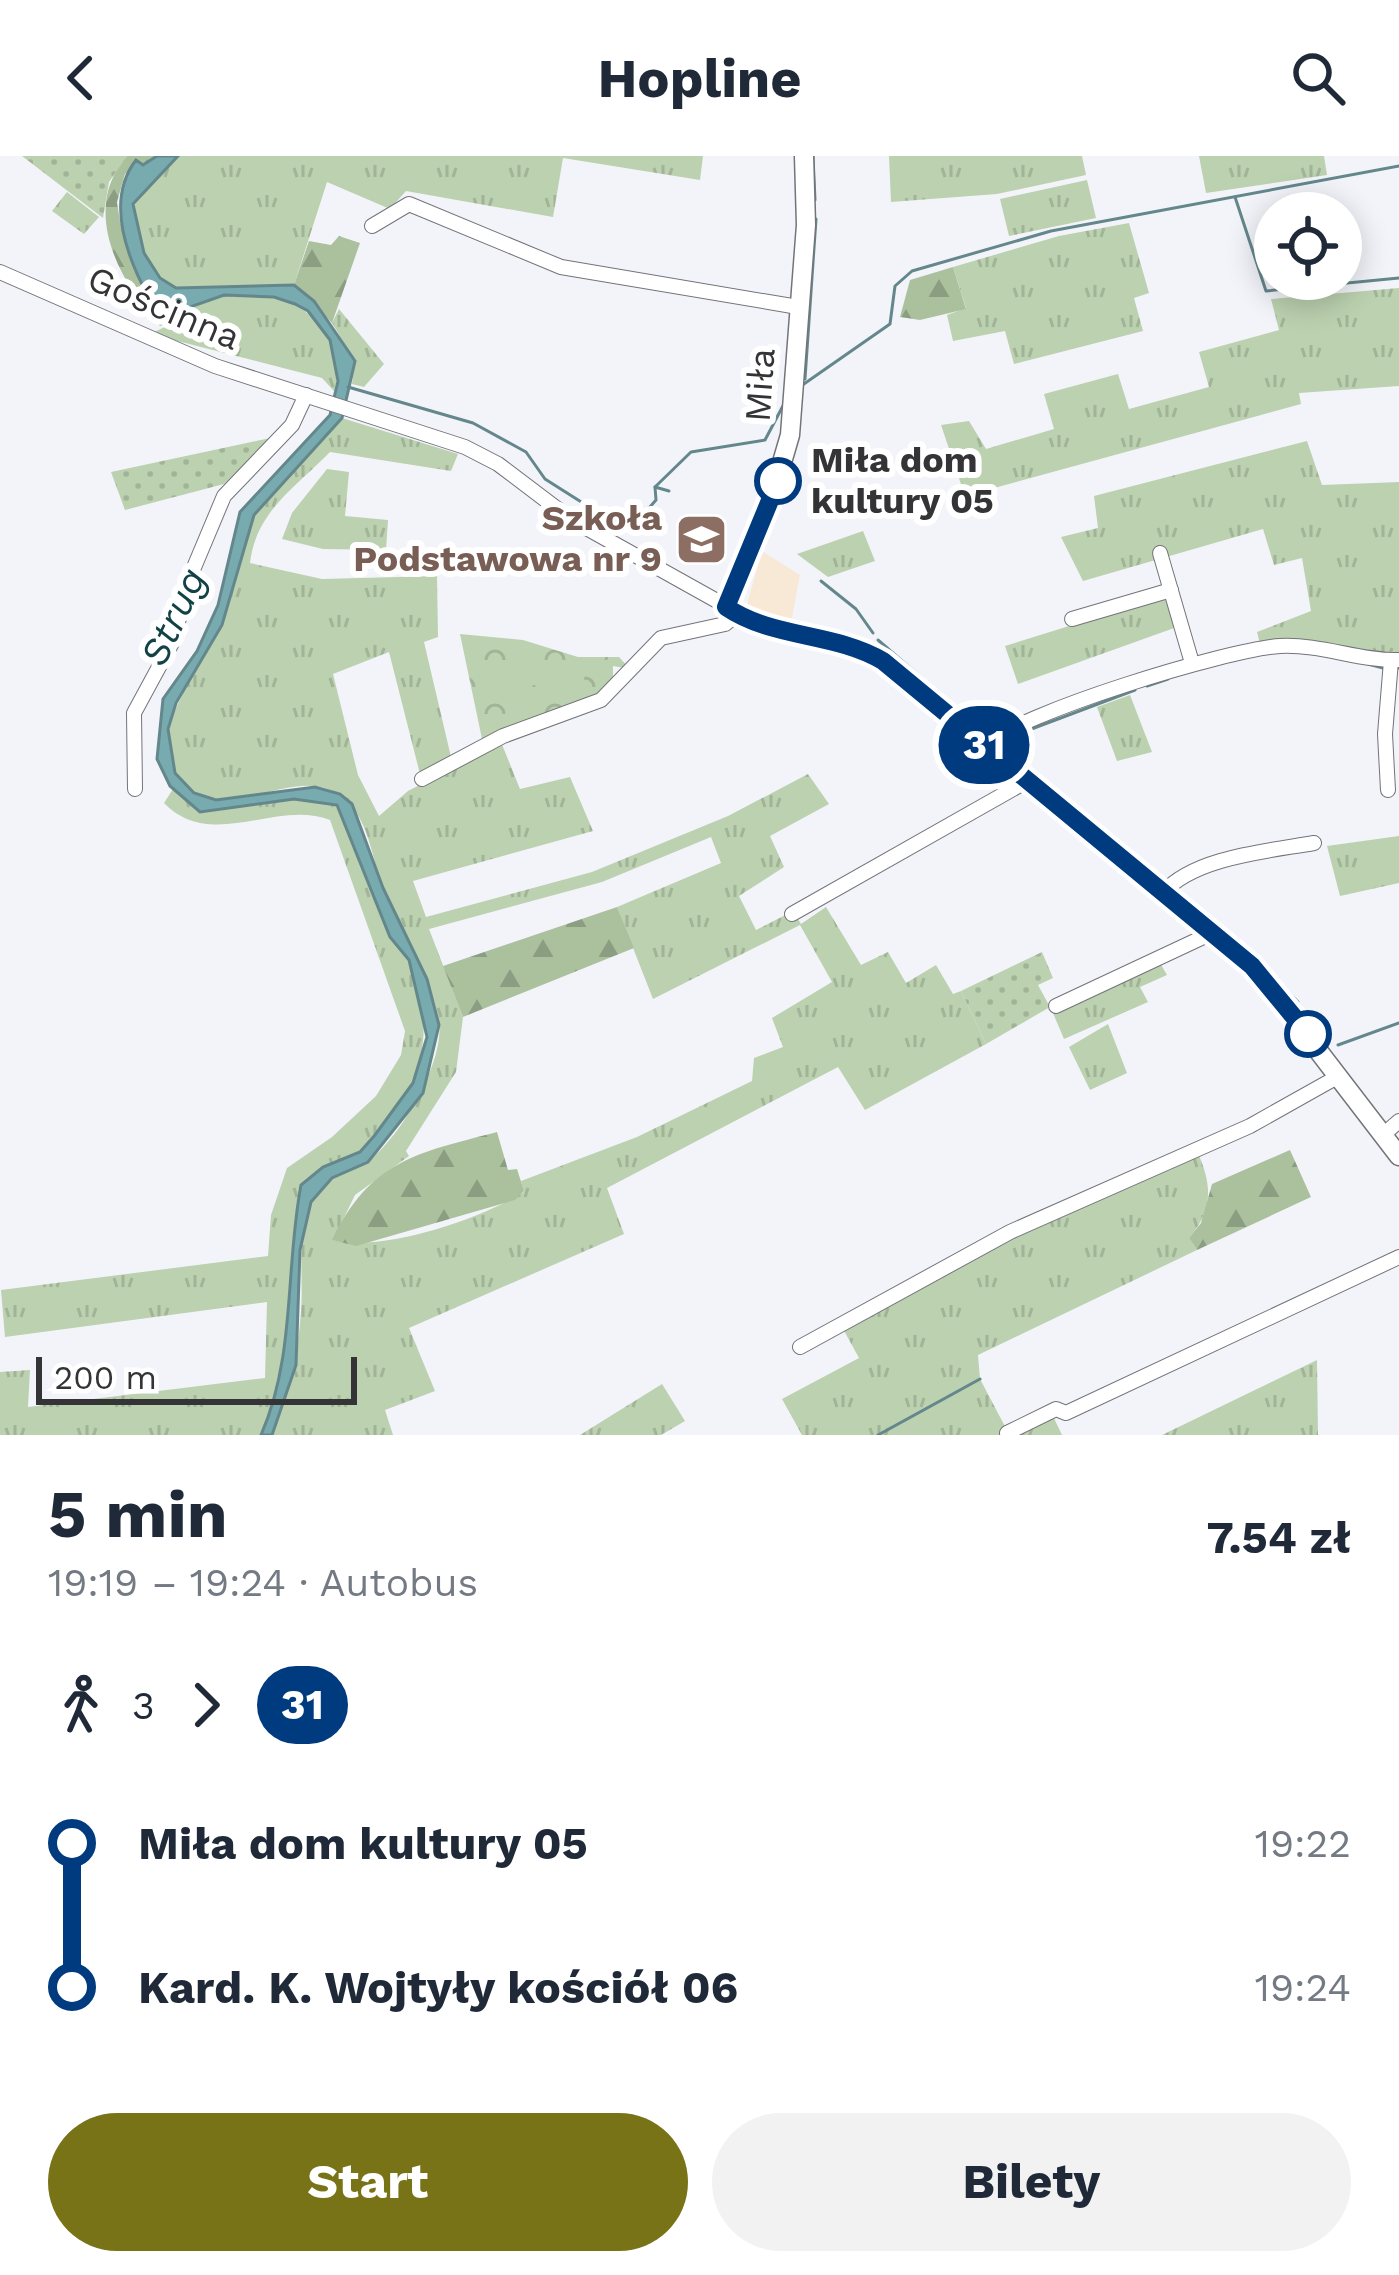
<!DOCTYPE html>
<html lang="pl">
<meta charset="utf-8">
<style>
body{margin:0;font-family:"Work Sans",sans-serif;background:#f2f2f3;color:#1f2937;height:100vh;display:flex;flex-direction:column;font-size:45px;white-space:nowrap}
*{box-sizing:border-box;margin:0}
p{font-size:39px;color:#747a83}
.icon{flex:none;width:66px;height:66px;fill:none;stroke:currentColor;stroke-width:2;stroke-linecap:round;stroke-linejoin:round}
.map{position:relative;height:1279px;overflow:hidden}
.sheet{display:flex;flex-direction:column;background:#fff;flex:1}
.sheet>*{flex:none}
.badge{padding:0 24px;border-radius:39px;font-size:42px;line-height:78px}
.tools{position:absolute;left:1254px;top:36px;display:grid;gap:24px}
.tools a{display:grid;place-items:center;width:108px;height:108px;border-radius:50%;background:#fff;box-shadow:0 6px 30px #0003;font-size:60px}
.scale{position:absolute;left:36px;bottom:30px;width:321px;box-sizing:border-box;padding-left:12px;border:6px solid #343437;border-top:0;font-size:33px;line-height:42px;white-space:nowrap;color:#343437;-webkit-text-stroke:9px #fff;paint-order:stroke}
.map>.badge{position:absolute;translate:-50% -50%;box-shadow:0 0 0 6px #fff}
.legs{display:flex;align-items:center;gap:18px;height:132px;padding:0 48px;font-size:39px}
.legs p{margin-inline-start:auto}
.headline{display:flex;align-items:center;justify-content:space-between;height:204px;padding:0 48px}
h1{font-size:66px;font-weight:700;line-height:90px}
.button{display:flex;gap:24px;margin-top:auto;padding:24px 48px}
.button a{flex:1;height:138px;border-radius:72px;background:#797317;color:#fff;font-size:48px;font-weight:700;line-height:138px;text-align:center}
.button a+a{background:#f2f2f3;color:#1f2937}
ul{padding:0 48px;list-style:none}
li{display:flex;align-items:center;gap:42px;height:144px;font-size:45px}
li i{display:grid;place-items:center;width:18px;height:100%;margin:0 15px;background:currentColor}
li i::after{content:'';width:30px;height:30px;margin:-15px;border:9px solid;border-radius:50%;background:#fff}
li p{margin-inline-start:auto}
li:first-child i{background:linear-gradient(#0000 50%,currentColor 0)}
li:last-child i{background:linear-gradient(currentColor 50%,#0000 0)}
header{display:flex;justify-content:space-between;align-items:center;height:156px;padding:0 48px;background:#fff;font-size:54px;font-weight:700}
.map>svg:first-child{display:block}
.commercial{fill:#f8e8d6}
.grass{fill:url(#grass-tufts);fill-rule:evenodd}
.forest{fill:url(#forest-firs)}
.park{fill:url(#park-crowns)}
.garden{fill:url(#garden-dots)}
.pitch{fill:#bbd1af}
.water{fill:#78abb0;stroke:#64878c;stroke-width:3}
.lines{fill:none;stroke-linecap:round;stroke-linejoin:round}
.stream{stroke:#64878c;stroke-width:3}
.street-casing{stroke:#737479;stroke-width:16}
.secondary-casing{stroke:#737479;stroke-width:21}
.street{stroke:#fff;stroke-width:14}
.secondary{stroke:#fff;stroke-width:18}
.line-1-casing{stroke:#fff;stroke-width:27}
.line-1{stroke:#003b80;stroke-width:18}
.stop-1-dot{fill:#fff;stroke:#003b80;stroke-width:6}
.labels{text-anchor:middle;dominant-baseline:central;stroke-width:12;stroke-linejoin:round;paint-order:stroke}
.street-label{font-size:36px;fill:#343437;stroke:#fff}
.stop-label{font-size:36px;font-weight:bold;fill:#343437;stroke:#fff;text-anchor:start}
.education-label{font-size:36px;font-weight:bold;fill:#785e54;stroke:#fff;text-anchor:end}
.water-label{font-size:39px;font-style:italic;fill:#124246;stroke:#fff}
</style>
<header><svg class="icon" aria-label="back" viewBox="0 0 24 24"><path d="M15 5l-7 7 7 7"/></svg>Hopline<svg class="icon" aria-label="search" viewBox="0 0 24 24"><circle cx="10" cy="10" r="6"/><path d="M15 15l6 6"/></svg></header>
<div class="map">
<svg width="1399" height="1279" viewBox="0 0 1399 1279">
<defs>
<pattern id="grass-tufts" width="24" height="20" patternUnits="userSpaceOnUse" patternTransform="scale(3)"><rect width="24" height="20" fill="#bbd1af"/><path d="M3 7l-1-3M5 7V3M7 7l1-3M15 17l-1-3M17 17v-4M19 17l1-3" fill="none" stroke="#a1b497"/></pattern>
<pattern id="forest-firs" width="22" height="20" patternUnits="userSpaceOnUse" patternTransform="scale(3)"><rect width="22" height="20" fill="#abc19e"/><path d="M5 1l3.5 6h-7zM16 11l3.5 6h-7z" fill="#8c9e82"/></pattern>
<pattern id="park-crowns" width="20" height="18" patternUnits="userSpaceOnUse" patternTransform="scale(3)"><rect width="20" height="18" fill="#bbd1af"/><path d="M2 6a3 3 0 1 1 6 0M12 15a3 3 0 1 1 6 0" fill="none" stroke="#a1b497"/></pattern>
<pattern id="garden-dots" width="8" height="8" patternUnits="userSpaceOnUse" patternTransform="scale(3)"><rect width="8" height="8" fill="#bbd1af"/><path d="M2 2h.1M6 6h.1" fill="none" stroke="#a1b497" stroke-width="1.8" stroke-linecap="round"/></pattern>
</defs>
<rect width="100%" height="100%" fill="#f3f4fa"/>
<!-- commercial -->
<polygon class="commercial" points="762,395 800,419 791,467 746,452"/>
<!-- grass -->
<g class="grass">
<polygon points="178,0 703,0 700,24 563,2 553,61 406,35 390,53 327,26 294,129 198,134 176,132 160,122 144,97 133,48"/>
<polygon points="889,0 1082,0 1086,19 997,38 891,46"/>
<polygon points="1199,0 1324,0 1327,19 1206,37"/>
<polygon points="1087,24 1096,62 1009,80 1000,43"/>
<polygon points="67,36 99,61 84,78 52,55"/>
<polygon points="1129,67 1149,137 1134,142 1143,175 1014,208 1005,175 953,185 947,159 966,152 953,111 1059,80"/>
<polygon points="1399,132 1399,230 1299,237 1301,248 965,340 941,269 969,265 986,293 1054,273 1044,238 1118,218 1129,253 1209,231 1199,196 1279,174 1271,143"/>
<path d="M 224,139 C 243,143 265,138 282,143 C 318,155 348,197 334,235 L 322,222 L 150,178 L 190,159 L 189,153 Z"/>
<polygon points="339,153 384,208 364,231 352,228 355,205 332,167"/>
<path d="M 342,262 L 458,298 L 451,315 L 330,296 C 296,331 256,355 250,407 L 322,423 L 437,420 L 438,481 L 424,486 L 451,601 L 420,618 L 389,496 L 333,518 L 358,619 L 379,660 L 408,635 L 501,586 L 520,633 L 570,621 L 593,675 L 413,725 L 426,761 L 592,716 L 728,660 L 808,618 L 829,648 L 770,680 L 784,711 L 739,740 L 756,774 L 793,755 L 801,768 L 826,751 L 861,809 L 888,796 L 906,827 L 936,809 L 953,838 L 961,835 L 986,888 L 865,954 L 838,911 L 607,1032 L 624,1078 L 409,1172 L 435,1235 L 385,1254 L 393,1279 L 272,1279 C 288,1238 298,1200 301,1156 C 304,1117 295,1077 314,1040 C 325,1019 349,1019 367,1006 C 399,984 445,906 439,866 C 431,816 401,777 383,732 C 371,701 370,664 343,642 C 302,606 237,663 193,637 C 125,596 204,513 222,468 C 237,433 234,387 257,356 C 281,322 315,294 342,262 ZM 711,681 L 721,707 L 617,751 L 653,843 L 800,769 L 832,826 L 772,862 L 783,891 L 754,902 L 752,925 L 637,981 L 521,1025 L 524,1036 C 480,1063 384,1096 333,1084 L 355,1039 L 409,1000 L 406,995 L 456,916 L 463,861 L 429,773 L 602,726 Z"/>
<polygon points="1307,285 1322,329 1399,326 1399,501 1260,488 1257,476 1311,455 1302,402 1274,409 1263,373 1083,425 1061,381 1098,372 1094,340"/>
<polygon points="327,313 349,316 345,360 388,364 386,394 323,393 282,383 292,357"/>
<polygon points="863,375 875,405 828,421 797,398"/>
<polygon points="1169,439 1177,471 1018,528 1005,490"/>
<polygon points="1130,539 1152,596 1117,605 1097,551"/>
<path d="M 173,633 L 200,656 L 294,643 L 337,649 C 362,683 369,731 385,770 C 392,784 404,793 410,808 C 440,879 419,940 364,992 C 348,1007 319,1013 301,1029 C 285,1113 296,1199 261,1279 L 0,1279 L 0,1216 L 30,1214 L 28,1251 L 265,1222 L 267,1146 L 5,1181 L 1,1134 L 268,1100 L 271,1059 L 287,1012 L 332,981 L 376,940 L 401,899 L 405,875 L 330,664 C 276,643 212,696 164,647 Z"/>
<polygon points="1399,680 1399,727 1340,740 1327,690"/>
<polygon points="1160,807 1167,819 1140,831 1148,846 1064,883 1053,857"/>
<polygon points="1108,868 1127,917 1090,934 1069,891"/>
<path d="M 1197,995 C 1212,1028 1214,1053 1189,1082 L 1197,1094 L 978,1199 L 980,1223 L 1009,1278 L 1052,1258 L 1062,1279 L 802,1279 L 782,1243 L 859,1202 L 842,1171 L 969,1101 Z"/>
<polygon points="1317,1204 1318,1279 1162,1279"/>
<polygon points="662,1228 685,1265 661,1279 580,1279"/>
</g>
<!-- forest -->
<g class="forest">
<path d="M 127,0 L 157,0 L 125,18 L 117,46 L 120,66 L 157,149 L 189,153 L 191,159 L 160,170 C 119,126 80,53 127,0 Z"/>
<polygon points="339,80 360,87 332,167 294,129 309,85 331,89"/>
<polygon points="953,111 966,153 920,164 900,161 910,124"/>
<polygon points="617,751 634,792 463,861 443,810"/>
<path d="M 497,976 L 508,1014 L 517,1013 L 524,1035 L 515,1044 L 356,1090 L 332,1084 C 371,1004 417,997 497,976 Z"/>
<polygon points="1290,994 1311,1041 1197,1094 1189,1082 1201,1067 1212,1028"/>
</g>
<!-- park -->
<polygon class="park" points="460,478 523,484 578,501 619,501 630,513 613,510 613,529 600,540 482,583"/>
<!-- garden -->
<g class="garden">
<polygon points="22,0 127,0 109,26 103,62"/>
<polygon points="275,281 224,328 125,354 111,316"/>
<polygon points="1042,796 1053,822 1038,829 1050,851 986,888 961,835"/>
</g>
<!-- pitch -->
<g class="pitch">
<polygon points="527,502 537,528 488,546 478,520"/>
<polygon points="550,506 586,516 580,537 544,528"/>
</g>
<!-- water -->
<path class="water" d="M 157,0 L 178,0 L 133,48 L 144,97 L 160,122 L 176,132 L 294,129 L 314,145 L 355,205 L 342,262 L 254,359 L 222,469 L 176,547 L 168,573 L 175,617 L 194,637 L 216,644 L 315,631 L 340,638 L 352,648 L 383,732 L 427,823 L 439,869 L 423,937 L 368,1006 L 332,1022 L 311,1046 L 300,1094 L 296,1209 L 272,1279 L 261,1279 C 296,1199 285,1113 301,1029 L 323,1011 L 360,996 L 375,979 L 413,927 L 427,881 L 409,804 L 390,781 L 337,649 L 294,643 L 200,656 L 170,630 L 157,603 L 163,543 L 197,495 L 218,449 L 240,356 L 330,259 L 338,225 L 330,184 L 308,155 L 295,148 L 274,141 L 224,139 L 179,155 L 148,140 C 126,99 106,43 136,4 L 143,9 Z"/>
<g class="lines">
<!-- stream -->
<g class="stream">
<polyline points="813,0 815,44"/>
<polyline points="1235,41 1266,135 1399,122"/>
<polyline points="805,223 816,63"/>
<polyline points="801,230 890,168 895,130 912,115 1051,75 1399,10"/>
<polyline points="348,231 473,267 526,296 545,323 586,349 616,358 649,352 656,344 655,331 691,296 765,284 785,246"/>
<polyline points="655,331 669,335"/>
<polyline points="821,425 856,453 873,477"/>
<polyline points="878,484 924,524"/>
<polyline points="1368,508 1383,512"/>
<polyline points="1398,512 1399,512"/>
<polyline points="1147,530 1168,523"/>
<polyline points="940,537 961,556"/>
<polyline points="969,562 987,579"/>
<polyline points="1008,582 1135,534"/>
<polyline points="1013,599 1164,725"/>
<polyline points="1194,748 1232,779"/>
<polyline points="1242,788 1298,846"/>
<polyline points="1338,889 1399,867"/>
<polyline points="878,1279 980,1223"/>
</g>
<defs>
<g id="street">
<polyline points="372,70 409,48 561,111 798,151"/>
<polyline points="0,116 215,210 465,291 498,308 572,364 726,450"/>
<polyline points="1160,397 1192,507"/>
<polyline points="1072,463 1171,434"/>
<path d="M 985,590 C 1018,557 1229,493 1280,490 C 1322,488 1359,505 1399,504"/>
<polyline points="422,623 503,580 601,544 661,482 725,468 737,458"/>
<polyline points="135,633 134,557 173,485 190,421 224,340 292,269 306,239"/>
<polyline points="1388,634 1385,578 1391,505"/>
<path d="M 1163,737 C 1194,701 1269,695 1314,687"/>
<polyline points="792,758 1027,625"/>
<polyline points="1056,850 1212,777"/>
<polyline points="1383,979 1399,965"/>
<polyline points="800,1191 1010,1076 1250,970 1339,920"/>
<polyline points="1007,1277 1056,1253 1066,1257 1399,1101"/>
</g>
<path id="secondary" d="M 804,0 L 806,69 L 790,279 L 769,351 L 726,450 C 781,488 843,473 902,521 L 1257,815 L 1399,1000"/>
</defs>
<!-- street casing -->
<use href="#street" class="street-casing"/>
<!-- secondary casing -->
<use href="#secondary" class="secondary-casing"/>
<!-- street -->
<use href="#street" class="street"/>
<!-- secondary -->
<use href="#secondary" class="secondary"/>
</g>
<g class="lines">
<defs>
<path id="line-1" d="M 778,325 L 726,451 C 773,483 834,476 883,505 L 1252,810 L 1308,878"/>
</defs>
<!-- line-1 casing -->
<use href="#line-1" class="line-1-casing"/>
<!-- line-1 -->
<use href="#line-1" class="line-1"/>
</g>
<!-- icons -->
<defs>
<symbol id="school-square" viewBox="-11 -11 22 22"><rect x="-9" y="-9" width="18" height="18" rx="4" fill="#8d6e63" stroke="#fff"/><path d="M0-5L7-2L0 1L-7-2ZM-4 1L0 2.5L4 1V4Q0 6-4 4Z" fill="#fff"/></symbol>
</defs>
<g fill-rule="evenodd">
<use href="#school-square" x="672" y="354" width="59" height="59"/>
</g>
<!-- markers -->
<g class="stop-1-dot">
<circle cx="778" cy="325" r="21"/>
<circle cx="1308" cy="878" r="21"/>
</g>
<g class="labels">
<!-- street labels -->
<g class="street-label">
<text transform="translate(164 152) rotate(23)">Gościnna</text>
<text transform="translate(760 229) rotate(-86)">Miła</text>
</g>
<!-- stop labels -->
<g class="stop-label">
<text x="811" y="304">Miła dom<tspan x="811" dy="41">kultury 05</tspan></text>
</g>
<!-- education labels -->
<g class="education-label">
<text x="662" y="362">Szkoła<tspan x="662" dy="41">Podstawowa nr 9</tspan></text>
</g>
<!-- water labels -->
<g class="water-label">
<text transform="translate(173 461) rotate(-65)">Strug</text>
</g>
</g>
</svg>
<div class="tools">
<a><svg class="icon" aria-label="locate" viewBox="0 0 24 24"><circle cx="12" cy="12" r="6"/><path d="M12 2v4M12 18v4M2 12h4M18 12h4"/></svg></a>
</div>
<div class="scale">200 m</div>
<b class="badge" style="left:984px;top:589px;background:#003b80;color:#fff">31</b>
</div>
<section class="sheet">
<div class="headline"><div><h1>5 min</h1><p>19:19 – 19:24 · Autobus</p></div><b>7.54 zł</b></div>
<div class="legs"><svg class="icon" aria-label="walk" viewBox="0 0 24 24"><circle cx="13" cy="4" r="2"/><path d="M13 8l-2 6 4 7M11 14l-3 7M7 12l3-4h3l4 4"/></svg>3<svg class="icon" aria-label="forward" viewBox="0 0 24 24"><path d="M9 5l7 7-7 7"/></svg><b class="badge" style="background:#003b80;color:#fff">31</b></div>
<ul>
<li><i style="color:#003b80"></i><b>Miła dom kultury 05</b><p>19:22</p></li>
<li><i style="color:#003b80"></i><b>Kard. K. Wojtyły kościół 06</b><p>19:24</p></li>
</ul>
<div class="button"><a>Start</a><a>Bilety</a></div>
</section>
